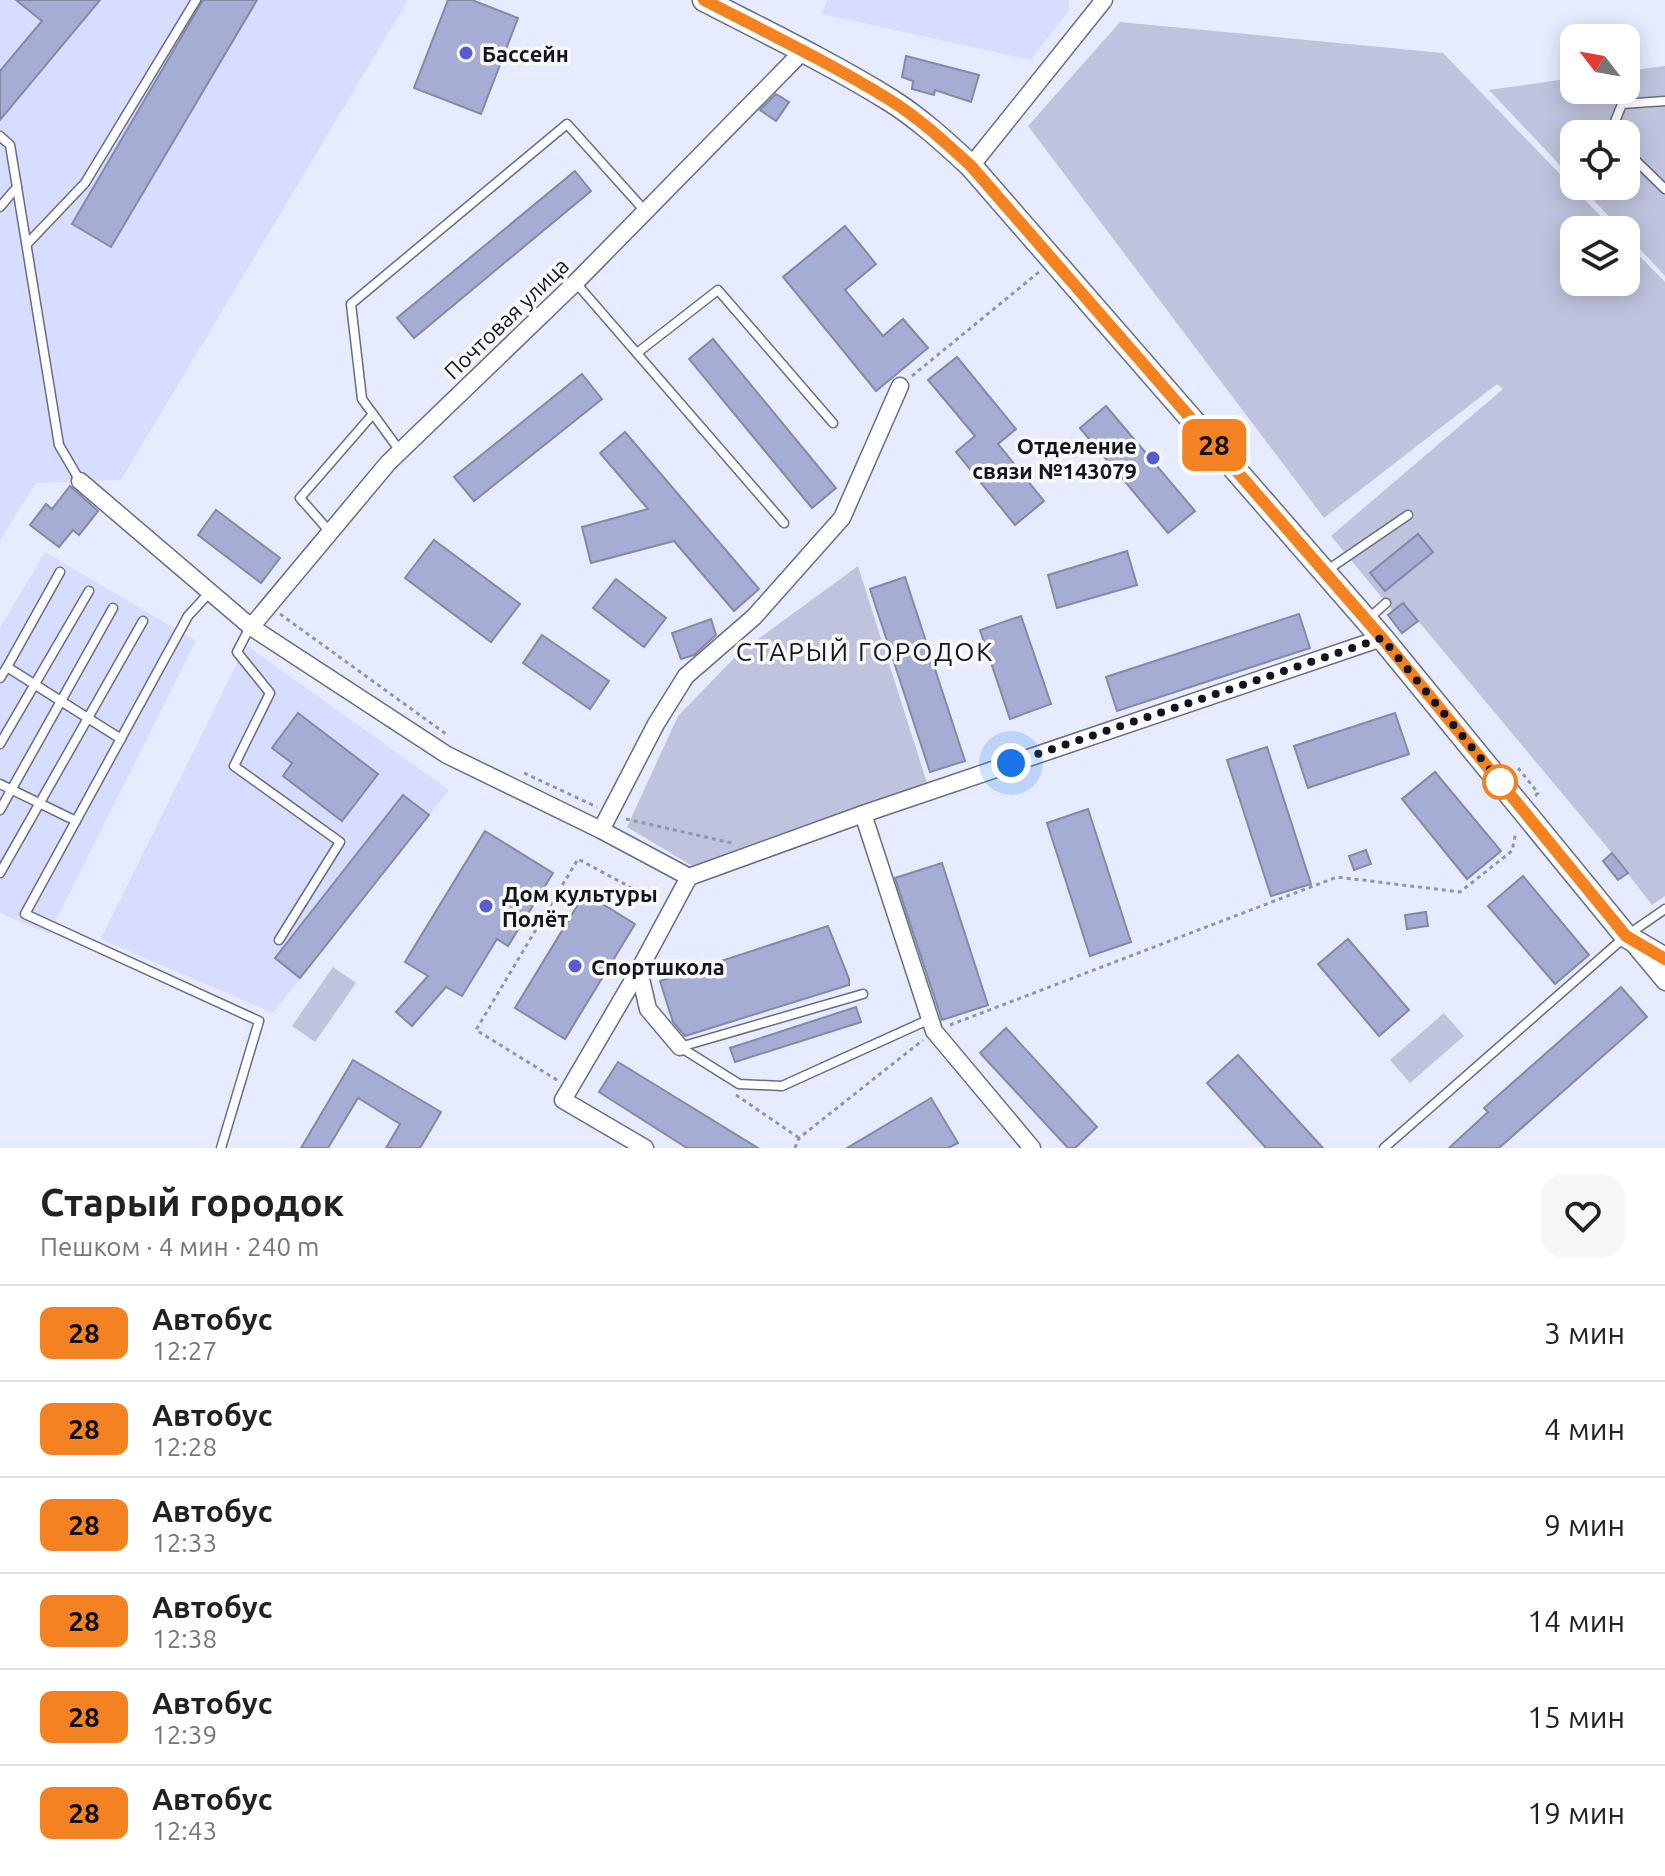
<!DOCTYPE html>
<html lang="ru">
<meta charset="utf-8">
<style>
body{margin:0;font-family:Ubuntu,sans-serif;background:#f6f6f6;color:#222;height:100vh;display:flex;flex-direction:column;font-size:30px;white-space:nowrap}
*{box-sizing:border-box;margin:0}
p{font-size:26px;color:#767676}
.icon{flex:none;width:44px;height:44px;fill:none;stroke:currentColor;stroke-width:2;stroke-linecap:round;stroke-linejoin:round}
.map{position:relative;height:1148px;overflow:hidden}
.drawer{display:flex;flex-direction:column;background:#fff;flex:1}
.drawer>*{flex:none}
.badge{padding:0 16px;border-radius:12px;font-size:28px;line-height:52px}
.needle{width:52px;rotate:301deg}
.fabs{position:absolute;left:1560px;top:24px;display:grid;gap:16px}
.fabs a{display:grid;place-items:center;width:80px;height:80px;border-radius:16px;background:#fff;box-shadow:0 4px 20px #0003;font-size:40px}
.you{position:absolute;width:40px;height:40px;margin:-20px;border:6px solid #fff;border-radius:50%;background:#1a73e8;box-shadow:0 0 0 12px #1a73e833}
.map>.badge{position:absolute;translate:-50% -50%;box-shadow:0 0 0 4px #fff}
.round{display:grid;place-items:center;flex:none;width:84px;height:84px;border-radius:24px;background:#f6f6f6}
.headline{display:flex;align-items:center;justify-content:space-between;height:136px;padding:0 40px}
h1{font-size:38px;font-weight:700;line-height:60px}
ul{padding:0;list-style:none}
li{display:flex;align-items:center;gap:24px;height:96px;padding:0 40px;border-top:2px solid #e0e0e0}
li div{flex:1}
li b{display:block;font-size:30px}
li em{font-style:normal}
li .badge{min-width:88px;font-weight:700;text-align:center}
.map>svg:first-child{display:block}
.built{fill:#d7ddfe}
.green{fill:#bfc3dd}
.building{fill:#a6add5;stroke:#8389a7;stroke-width:2}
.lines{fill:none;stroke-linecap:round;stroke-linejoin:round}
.lane-casing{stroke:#676c8a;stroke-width:11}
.street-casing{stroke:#676c8a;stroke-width:19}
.secondary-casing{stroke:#676c8a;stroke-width:25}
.path{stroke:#9396a7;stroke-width:3;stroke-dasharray:4 4;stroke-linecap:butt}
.lane{stroke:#fff;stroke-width:8}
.street{stroke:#fff;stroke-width:16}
.secondary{stroke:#fff;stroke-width:22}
.line-casing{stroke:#fff;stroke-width:18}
.line{stroke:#f58220;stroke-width:12}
.walk{stroke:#121420;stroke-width:8;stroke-dasharray:0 14.4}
.poi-dot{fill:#585bd2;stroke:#f9f9f9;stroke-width:3}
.stop-dot{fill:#fff;stroke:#f58220;stroke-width:4}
.labels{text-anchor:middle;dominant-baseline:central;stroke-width:7;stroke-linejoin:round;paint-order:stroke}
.poi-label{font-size:22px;font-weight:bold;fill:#121420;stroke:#f9f9f9;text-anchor:start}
.street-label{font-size:22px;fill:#121420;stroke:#f9f9f9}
.quarter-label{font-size:26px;letter-spacing:2px;fill:#121420;stroke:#f9f9f9}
</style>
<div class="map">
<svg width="1665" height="1148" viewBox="0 0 1665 1148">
<rect width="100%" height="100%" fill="#e7ebff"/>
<!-- built -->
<g class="built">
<polygon points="0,0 408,0 121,480 36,483 0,540"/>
<polygon points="827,0 1069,0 1069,10 1031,60 822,14"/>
<polygon points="45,552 196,641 49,934 0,913 0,628"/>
<polygon points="246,645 449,790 273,1013 101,939"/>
</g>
<!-- green -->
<g class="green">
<polygon points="1120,22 1443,53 1614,230 1574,230 1574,282 1626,282 1626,242 1665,282 1665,896 1652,905 1612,853 1404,604 1393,611 1331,536 1503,389 1497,384 1324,518 1028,126"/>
<polygon points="1665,66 1665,276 1626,234 1626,230 1622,230 1580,186 1626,186 1626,134 1574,134 1574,180 1489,90 1574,78 1574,90 1626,90 1626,71"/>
<polygon points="858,566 927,783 694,867 627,827 678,716 739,653"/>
<polygon points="333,967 356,983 315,1042 292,1026"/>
<polygon points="1444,1013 1464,1036 1410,1083 1390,1060"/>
</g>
<!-- building -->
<g class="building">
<polygon points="16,0 100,0 0,120 0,71 42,21"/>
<polygon points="203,0 257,0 111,247 72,224"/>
<polygon points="448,0 472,0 518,18 481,114 414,88"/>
<polygon points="906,56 979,75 971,102 935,90 934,95 912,89 913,81 902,77"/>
<polygon points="776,94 789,102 776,121 760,110"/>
<polygon points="575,171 591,191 414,338 397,318"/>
<polygon points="845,226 876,264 845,290 883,336 903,319 928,348 876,391 783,277"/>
<polygon points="713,339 836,488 812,508 689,359"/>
<polygon points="957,357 1016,429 998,444 1044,501 1015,525 956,452 975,436 928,380"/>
<polygon points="582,374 602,399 474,501 454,477"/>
<polygon points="1106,406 1195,511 1168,533 1080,428"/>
<polygon points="625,432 759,589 734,611 674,541 591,563 582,527 648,509 600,453"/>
<polygon points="70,486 98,511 79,535 73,530 59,547 30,525 46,504 52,509"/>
<polygon points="216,510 280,558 261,583 198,535"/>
<polygon points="1418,534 1433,552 1385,591 1370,573"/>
<polygon points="434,540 520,604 491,642 405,578"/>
<polygon points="1127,551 1137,585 1057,608 1048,575"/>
<polygon points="905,577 965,761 930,772 870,589"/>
<polygon points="616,579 666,618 644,647 593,608"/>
<polygon points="1403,603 1418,621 1402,633 1388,615"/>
<polygon points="1299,614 1310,648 1117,711 1106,677"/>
<polygon points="1021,616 1051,704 1010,719 980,630"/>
<polygon points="711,619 716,635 694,655 681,659 672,633"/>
<polygon points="542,635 609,681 590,709 523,663"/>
<polygon points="298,713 378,774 342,821 283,776 292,763 272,748"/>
<polygon points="1395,713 1409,754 1308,788 1294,746"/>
<polygon points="1267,747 1311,884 1271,896 1227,760"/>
<polygon points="1435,772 1501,851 1467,879 1402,799"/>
<polygon points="403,795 429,815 300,978 275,958"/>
<polygon points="1088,809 1131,942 1090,956 1047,823"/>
<polygon points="485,831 553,873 508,946 497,939 462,996 446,987 412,1026 396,1012 428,976 405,962"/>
<polygon points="1366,850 1371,864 1354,870 1349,856"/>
<polygon points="1612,853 1628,873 1618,880 1603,861"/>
<polygon points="942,863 988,1005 942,1020 895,878"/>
<polygon points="1523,876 1589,955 1555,984 1488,906"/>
<polygon points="585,893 635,924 565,1039 515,1008"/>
<polygon points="1426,912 1428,926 1407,929 1405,915"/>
<polygon points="828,926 849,979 849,985 685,1036 673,1022 660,981"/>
<polygon points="1348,939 1409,1010 1379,1036 1318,964"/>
<polygon points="1621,987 1647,1017 1499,1148 1449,1148 1488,1112 1484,1108"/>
<polygon points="856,1007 861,1022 735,1062 730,1048"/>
<polygon points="1006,1028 1097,1127 1075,1148 1068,1148 980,1053"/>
<polygon points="1238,1055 1323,1148 1266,1148 1207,1083"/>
<polygon points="353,1060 441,1112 420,1148 386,1148 400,1124 358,1098 328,1148 301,1148"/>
<polygon points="618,1062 758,1148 687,1148 599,1092"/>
<polygon points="931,1098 958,1143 948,1148 847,1148"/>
</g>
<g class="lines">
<defs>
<g id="lane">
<polyline points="1610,134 1622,104 1665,101"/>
<polyline points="0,136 10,145 17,187 0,207"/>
<polyline points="1626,151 1665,189"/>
<polyline points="17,187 59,445 80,481"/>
<polyline points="27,244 85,183 196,0"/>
<polyline points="576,283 784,523"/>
<polyline points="637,353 718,290 833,423"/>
<polyline points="400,451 362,399 351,304 567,124 645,211"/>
<polyline points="330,532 300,498 373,414"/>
<polyline points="1326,571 1408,515"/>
<polyline points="209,593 188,616 25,914 259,1021 221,1148"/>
<polyline points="1367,620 1386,603"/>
<polyline points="250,627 237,652 270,693 234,766 340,842 279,940"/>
<polyline points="7,667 60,572"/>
<polyline points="0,678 7,667 121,739"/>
<polyline points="0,744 89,591"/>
<polyline points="0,784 76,821"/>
<polyline points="0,810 113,608"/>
<polyline points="0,873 143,621"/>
<polyline points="680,1047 739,1084 782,1086 930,1019"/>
<polyline points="680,1047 863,994"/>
<polyline points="1384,1148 1626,936 1665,909"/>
</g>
<g id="street">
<polyline points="971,166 1104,0"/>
<polyline points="80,481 251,627 447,755 601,830"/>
<polyline points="251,627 388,463 576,282 803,51"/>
<polyline points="863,814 934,1031 1032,1148"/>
<polyline points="689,877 601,830 656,724 686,676 754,617 842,518 900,386"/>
<polyline points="1635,946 1665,982"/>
<polyline points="639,970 563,1100 645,1148"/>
<polyline points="680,1047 648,1009 639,970 689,877 863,814 1382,638"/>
</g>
<path id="secondary" d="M 704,0 C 766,32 830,63 890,100 C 919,118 946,143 971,166 L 1382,638 L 1626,936 L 1665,959"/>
</defs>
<!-- lane casing -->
<use href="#lane" class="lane-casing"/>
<!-- street casing -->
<use href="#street" class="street-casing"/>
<!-- secondary casing -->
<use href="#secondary" class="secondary-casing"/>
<!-- path -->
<g class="path">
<polyline points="912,376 1039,272"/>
<polyline points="280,614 446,734"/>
<polyline points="1518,768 1538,793 1535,796"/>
<polyline points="524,773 597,807"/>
<polyline points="626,819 732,843"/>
<polyline points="950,1025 1337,877 1460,892 1512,851 1516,832"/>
<polyline points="557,1080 476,1030 578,859 658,902"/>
<polyline points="736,1095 799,1138"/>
<polyline points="795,1148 799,1138 923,1040"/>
</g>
<!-- lane -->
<use href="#lane" class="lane"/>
<!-- street -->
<use href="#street" class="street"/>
<!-- secondary -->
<use href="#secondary" class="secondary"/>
</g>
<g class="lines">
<defs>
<path id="line" d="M 704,0 C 766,32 830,63 890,100 C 919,118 946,143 971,166 L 1382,638 L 1626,936 L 1665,959"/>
</defs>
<!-- line casing -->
<use href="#line" class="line-casing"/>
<!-- line -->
<use href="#line" class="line"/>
<!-- walk -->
<polyline class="walk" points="1011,763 1382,638 1501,783 1500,782"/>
</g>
<!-- markers -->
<g class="poi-dot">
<circle cx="466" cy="53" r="8"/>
<circle cx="1153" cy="458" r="8"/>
<circle cx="486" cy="906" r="8"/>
<circle cx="575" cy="966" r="8"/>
</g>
<circle class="stop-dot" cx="1500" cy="782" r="16"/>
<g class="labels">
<!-- poi labels -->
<g class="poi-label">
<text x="482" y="53">Бассейн</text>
<text x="1137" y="445" text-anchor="end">Отделение<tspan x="1137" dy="25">связи №143079</tspan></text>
<text x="502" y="893">Дом культуры<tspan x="502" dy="25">Полёт</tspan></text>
<text x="591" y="966">Спортшкола</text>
</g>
<!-- street labels -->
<g class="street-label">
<text transform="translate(506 318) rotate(-44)">Почтовая улица</text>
</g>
<!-- quarter labels -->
<g class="quarter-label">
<text x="865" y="651">СТАРЫЙ ГОРОДОК</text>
</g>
</g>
</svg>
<div class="fabs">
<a><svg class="needle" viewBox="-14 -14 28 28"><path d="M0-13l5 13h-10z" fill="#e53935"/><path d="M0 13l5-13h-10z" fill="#767676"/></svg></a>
<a><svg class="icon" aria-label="locate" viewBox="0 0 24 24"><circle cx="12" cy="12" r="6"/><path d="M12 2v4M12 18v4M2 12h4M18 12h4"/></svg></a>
<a><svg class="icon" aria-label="layers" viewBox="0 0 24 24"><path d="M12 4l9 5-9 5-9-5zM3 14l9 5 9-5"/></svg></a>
</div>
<div class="you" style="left:1011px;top:763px"></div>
<b class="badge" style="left:1214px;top:445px;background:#f58220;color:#111">28</b>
</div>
<section class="drawer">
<div class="headline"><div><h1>Старый городок</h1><p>Пешком · 4 мин · 240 m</p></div><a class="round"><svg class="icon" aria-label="heart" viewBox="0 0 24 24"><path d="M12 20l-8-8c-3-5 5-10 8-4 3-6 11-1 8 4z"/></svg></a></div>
<ul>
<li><span class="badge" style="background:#f58220;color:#111">28</span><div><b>Автобус</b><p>12:27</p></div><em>3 мин</em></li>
<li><span class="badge" style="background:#f58220;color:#111">28</span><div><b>Автобус</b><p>12:28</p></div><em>4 мин</em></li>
<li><span class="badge" style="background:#f58220;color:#111">28</span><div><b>Автобус</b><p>12:33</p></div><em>9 мин</em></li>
<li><span class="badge" style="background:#f58220;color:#111">28</span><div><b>Автобус</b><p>12:38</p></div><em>14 мин</em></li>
<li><span class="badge" style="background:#f58220;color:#111">28</span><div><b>Автобус</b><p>12:39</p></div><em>15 мин</em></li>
<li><span class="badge" style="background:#f58220;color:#111">28</span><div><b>Автобус</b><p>12:43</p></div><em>19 мин</em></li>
</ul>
</section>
